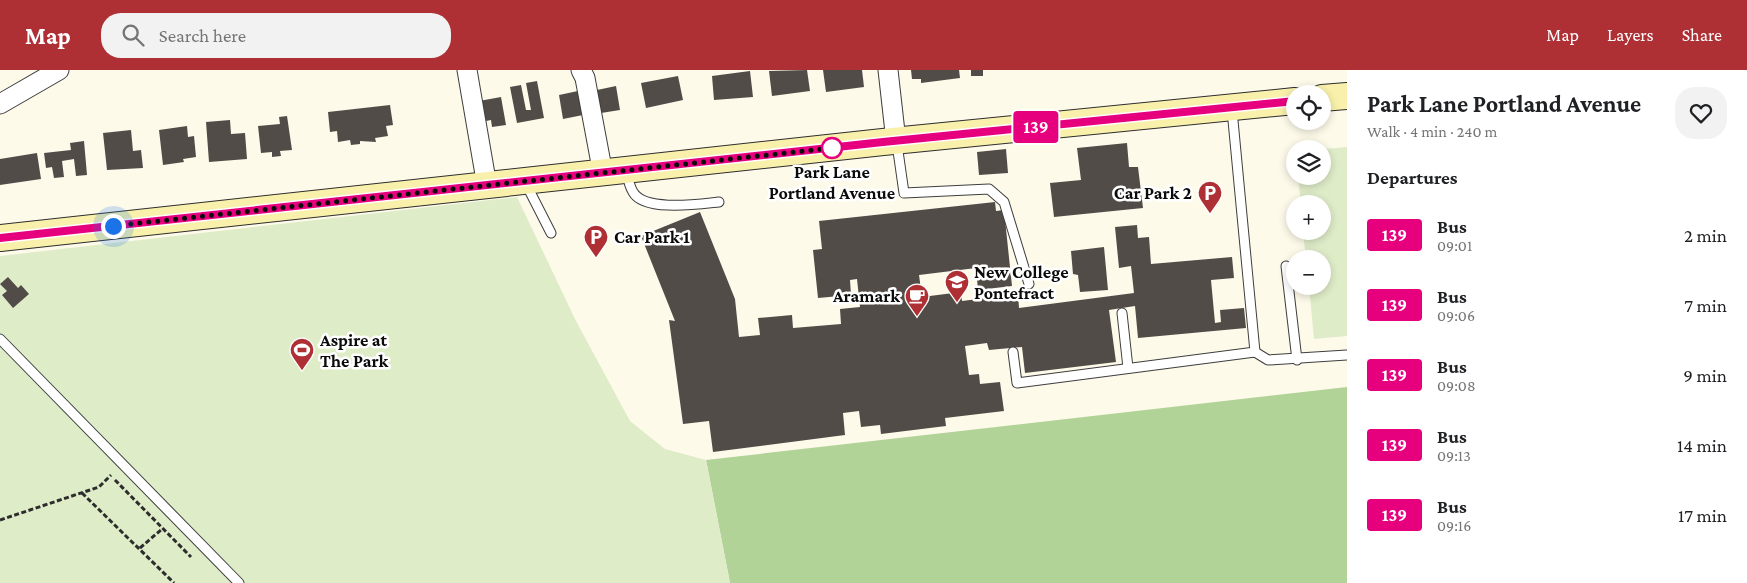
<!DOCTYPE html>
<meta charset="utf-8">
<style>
body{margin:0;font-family:"Crimson Pro",serif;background:#f2f2f2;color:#202124;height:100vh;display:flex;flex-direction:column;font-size:19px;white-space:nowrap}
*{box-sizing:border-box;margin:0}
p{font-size:16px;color:#757577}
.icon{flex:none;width:28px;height:28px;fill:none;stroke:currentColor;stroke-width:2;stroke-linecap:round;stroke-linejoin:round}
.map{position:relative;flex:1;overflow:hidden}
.side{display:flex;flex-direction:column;background:#fff;width:400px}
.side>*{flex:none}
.badge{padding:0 10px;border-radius:4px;font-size:18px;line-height:32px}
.tools{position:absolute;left:1286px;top:15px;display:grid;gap:10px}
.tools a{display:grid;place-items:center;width:45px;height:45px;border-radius:50%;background:#fff;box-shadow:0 2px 8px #0003;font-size:25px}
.you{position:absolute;width:25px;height:25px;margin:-12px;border:4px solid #fff;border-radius:50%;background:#1a73e8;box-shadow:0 0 0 8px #1a73e833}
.map>.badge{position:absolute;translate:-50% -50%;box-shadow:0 0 0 2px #fff}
h2{padding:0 20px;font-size:19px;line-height:45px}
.round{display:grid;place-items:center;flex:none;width:52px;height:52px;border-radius:20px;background:#f2f2f2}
.overview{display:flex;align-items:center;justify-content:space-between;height:85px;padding:0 20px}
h1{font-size:24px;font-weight:700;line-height:38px}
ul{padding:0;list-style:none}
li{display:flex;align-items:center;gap:15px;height:70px;padding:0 20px}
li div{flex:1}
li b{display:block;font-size:19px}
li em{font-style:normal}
li .badge{min-width:55px;font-weight:700;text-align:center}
header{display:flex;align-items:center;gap:30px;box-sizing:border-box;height:70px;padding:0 25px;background:#ae3035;color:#fff}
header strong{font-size:24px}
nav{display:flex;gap:28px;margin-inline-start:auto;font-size:18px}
.search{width:350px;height:45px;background:#f2f2f2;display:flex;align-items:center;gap:12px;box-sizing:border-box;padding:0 18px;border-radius:20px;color:#757577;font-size:19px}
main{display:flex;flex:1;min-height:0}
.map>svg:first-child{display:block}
.forest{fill:#b2d398}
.pitch{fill:#dfecc8}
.building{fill:#524c48}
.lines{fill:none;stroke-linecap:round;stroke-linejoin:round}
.lane-casing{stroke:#3e3e3e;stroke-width:11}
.street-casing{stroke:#3e3e3e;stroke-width:21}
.secondary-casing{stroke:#2d2d2d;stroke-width:28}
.path{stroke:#2d2d2d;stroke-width:3;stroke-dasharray:5 2.5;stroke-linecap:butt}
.lane{stroke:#fff;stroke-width:9}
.street{stroke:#fff;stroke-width:19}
.secondary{stroke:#f8f0ab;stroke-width:26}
.line-casing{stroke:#fff;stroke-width:11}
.line{stroke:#e6007e;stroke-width:8}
.walk{stroke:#0b0b0b;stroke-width:5;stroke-dasharray:0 9}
.stop-dot{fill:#fff;stroke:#e6007e;stroke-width:2.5}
.labels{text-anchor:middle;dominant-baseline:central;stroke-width:5;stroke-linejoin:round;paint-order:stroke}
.stop-label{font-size:18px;font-weight:bold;fill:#0b0b0b;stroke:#fff}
.poi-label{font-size:18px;font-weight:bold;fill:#0b0b0b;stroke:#fff;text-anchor:start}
</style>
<header>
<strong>Map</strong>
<div class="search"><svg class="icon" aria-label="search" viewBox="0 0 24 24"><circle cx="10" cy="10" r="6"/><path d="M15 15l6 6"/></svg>Search here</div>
<nav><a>Map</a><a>Layers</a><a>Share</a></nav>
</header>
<main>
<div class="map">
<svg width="1347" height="513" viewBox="0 0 1347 513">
<rect width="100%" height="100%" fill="#fdfaea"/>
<!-- forest -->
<polygon class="forest" points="1347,317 1347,513 730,513 706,390"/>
<!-- pitch -->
<g class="pitch">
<polygon points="1347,77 1347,266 1314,269 1309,216 1322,216 1322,189 1306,189 1303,161 1322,161 1322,134 1301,134 1298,106 1322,106 1323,79"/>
<polygon points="517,127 576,251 630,351 665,379 706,390 730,513 0,513 0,186"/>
</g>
<!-- building -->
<g class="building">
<polygon points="807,0 810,21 772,26 769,1"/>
<polygon points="823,0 862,0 864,17 826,22"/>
<polygon points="911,0 959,0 960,8 921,13 921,9 912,9"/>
<rect x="971" y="0" width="12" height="6"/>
<polygon points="750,1 753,27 714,30 712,6"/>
<polygon points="678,6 683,30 646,38 641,13"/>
<polygon points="537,11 544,48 517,53 510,17 521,15 526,40 531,40 526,13"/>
<polygon points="616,16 620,40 601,43 597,20"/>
<polygon points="578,21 583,45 563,49 559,25"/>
<polygon points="501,27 506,55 492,57 491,50 481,52 479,31"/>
<polygon points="390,35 393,55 386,56 388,66 375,68 376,72 360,71 360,74 351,75 350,70 338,72 337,61 330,62 328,42"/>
<polygon points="287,46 292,80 280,81 281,86 272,87 272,82 261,83 258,56 280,54 279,47"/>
<polygon points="230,50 231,64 245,63 247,89 209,92 206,52"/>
<polygon points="187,56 188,67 194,66 196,87 183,89 184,92 163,95 159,60"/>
<polygon points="131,60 133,81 141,80 143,98 107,100 103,63"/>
<polygon points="84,71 87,105 76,106 74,89 62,91 64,107 54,108 52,97 46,98 44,83 71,80 70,73"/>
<polygon points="1127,73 1129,97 1138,97 1143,138 1054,147 1050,113 1081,110 1077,78"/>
<polygon points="1006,79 1008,103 979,105 977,82"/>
<polygon points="37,83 41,109 0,115 0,89"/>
<polygon points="995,132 996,141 1004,140 1012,216 978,220 976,198 919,205 922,227 961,222 962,231 1018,224 1019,238 1134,223 1131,196 1119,198 1115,157 1137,155 1138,168 1149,167 1151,194 1232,187 1234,208 1211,210 1215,253 1221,252 1220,240 1244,238 1246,258 1138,268 1135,236 1109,240 1116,292 1025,303 1022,277 989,280 987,273 965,276 969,305 979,304 980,314 1000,312 1004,341 945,348 946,356 881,364 880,355 861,357 859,341 843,343 845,365 713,382 709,351 683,354 669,250 675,251 641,166 700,142 735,229 739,267 760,265 758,248 792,245 793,258 841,254 840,239 860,237 857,209 850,210 851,225 818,228 813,180 822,179 819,151"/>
<polygon points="1104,177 1108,220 1080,222 1078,205 1073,204 1071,181"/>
<polygon points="8,207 18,218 21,215 29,224 13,238 2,225 7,221 0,214"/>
</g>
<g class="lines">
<defs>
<g id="lane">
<polyline points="897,74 904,123 989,119 1004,132 1029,214"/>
<path d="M 627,103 C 628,109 630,117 633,122 C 644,142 699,134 719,132"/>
<polyline points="526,114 551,163"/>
<polyline points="1286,196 1297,290"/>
<polyline points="1122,243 1128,298"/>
<polyline points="0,269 239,513"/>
<polyline points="1013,282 1017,313 1255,282 1232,40"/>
<polyline points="1255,282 1268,290 1347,285"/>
</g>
<g id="street">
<polyline points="467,0 487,116"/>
<polyline points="581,0 585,8 603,104"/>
<polyline points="888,0 896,71"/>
<polyline points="0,34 59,0"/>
</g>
<g id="secondary">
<polyline points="1322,28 1347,26"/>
<polyline points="0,168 883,72 1295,31"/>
</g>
</defs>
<!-- lane casing -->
<use href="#lane" class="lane-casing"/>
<!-- street casing -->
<use href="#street" class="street-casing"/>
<!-- secondary casing -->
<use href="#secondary" class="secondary-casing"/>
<!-- path -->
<g class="path">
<polyline points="115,410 191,487"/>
<polyline points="82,423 174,513"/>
<polyline points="0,450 99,417 111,405"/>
<polyline points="140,478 162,459"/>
</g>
<!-- lane -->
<use href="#lane" class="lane"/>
<!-- street -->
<use href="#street" class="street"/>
<!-- secondary -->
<use href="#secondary" class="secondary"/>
</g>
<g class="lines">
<defs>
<polyline id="line" points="0,168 883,72 1295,31"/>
</defs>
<!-- line casing -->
<use href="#line" class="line-casing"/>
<!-- line -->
<use href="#line" class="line"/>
<!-- walk -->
<polyline class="walk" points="113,156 832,78"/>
</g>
<!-- icons -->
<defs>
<symbol id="parking-pin" viewBox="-11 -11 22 30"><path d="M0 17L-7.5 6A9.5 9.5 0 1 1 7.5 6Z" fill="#ae3035" stroke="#fff"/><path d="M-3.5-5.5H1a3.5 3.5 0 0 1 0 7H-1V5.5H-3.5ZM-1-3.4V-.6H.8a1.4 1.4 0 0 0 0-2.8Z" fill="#fff"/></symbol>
<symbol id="university-pin" viewBox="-11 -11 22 30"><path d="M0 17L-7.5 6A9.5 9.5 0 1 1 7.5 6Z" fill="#ae3035" stroke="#fff"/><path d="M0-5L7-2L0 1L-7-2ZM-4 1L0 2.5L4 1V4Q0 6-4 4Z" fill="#fff"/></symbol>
<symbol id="cafe-pin" viewBox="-11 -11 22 30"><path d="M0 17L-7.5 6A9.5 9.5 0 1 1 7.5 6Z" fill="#ae3035" stroke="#fff"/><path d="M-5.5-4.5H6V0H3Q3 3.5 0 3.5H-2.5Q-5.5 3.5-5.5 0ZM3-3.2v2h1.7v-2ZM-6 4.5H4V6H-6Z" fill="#fff"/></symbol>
<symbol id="stadium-pin" viewBox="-11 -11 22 30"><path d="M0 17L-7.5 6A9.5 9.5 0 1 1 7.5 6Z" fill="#ae3035" stroke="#fff"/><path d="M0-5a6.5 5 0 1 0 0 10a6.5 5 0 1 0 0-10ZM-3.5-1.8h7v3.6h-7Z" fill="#fff"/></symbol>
</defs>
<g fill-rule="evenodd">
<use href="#parking-pin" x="1196" y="109" width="28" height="38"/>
<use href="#parking-pin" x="582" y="153" width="28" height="38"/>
<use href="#university-pin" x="943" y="198" width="28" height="38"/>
<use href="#cafe-pin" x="903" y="212" width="28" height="38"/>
<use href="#stadium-pin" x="288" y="266" width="28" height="38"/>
</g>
<!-- markers -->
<circle class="stop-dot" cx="832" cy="78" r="10"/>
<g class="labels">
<!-- stop labels -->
<g class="stop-label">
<text x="832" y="102">Park Lane<tspan x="832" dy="21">Portland Avenue</tspan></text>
</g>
<!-- poi labels -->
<g class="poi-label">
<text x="1192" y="123" text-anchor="end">Car Park 2</text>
<text x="614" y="167">Car Park 1</text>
<text x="974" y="202">New College<tspan x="974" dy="21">Pontefract</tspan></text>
<text x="900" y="226" text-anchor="end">Aramark</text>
<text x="320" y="270">Aspire at<tspan x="320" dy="21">The Park</tspan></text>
</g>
</g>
</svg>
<div class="tools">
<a><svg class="icon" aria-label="locate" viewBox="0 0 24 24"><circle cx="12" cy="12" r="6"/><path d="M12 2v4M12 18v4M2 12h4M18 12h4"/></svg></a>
<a><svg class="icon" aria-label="layers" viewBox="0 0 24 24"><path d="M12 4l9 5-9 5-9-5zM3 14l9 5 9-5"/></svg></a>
<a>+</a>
<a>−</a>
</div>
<div class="you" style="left:113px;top:156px"></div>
<b class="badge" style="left:1036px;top:57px;background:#e6007e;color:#fff">139</b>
</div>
<section class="side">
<div class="overview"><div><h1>Park Lane Portland Avenue</h1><p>Walk · 4 min · 240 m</p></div><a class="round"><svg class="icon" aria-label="heart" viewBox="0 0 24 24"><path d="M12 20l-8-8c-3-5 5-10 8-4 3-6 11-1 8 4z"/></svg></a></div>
<h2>Departures</h2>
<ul>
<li><span class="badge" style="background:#e6007e;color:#fff">139</span><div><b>Bus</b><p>09:01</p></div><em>2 min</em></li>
<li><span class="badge" style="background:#e6007e;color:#fff">139</span><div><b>Bus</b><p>09:06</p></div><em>7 min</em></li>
<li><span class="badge" style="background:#e6007e;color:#fff">139</span><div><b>Bus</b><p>09:08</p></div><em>9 min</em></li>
<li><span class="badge" style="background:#e6007e;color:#fff">139</span><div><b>Bus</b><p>09:13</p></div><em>14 min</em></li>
<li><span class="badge" style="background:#e6007e;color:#fff">139</span><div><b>Bus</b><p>09:16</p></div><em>17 min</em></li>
</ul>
</section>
</main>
